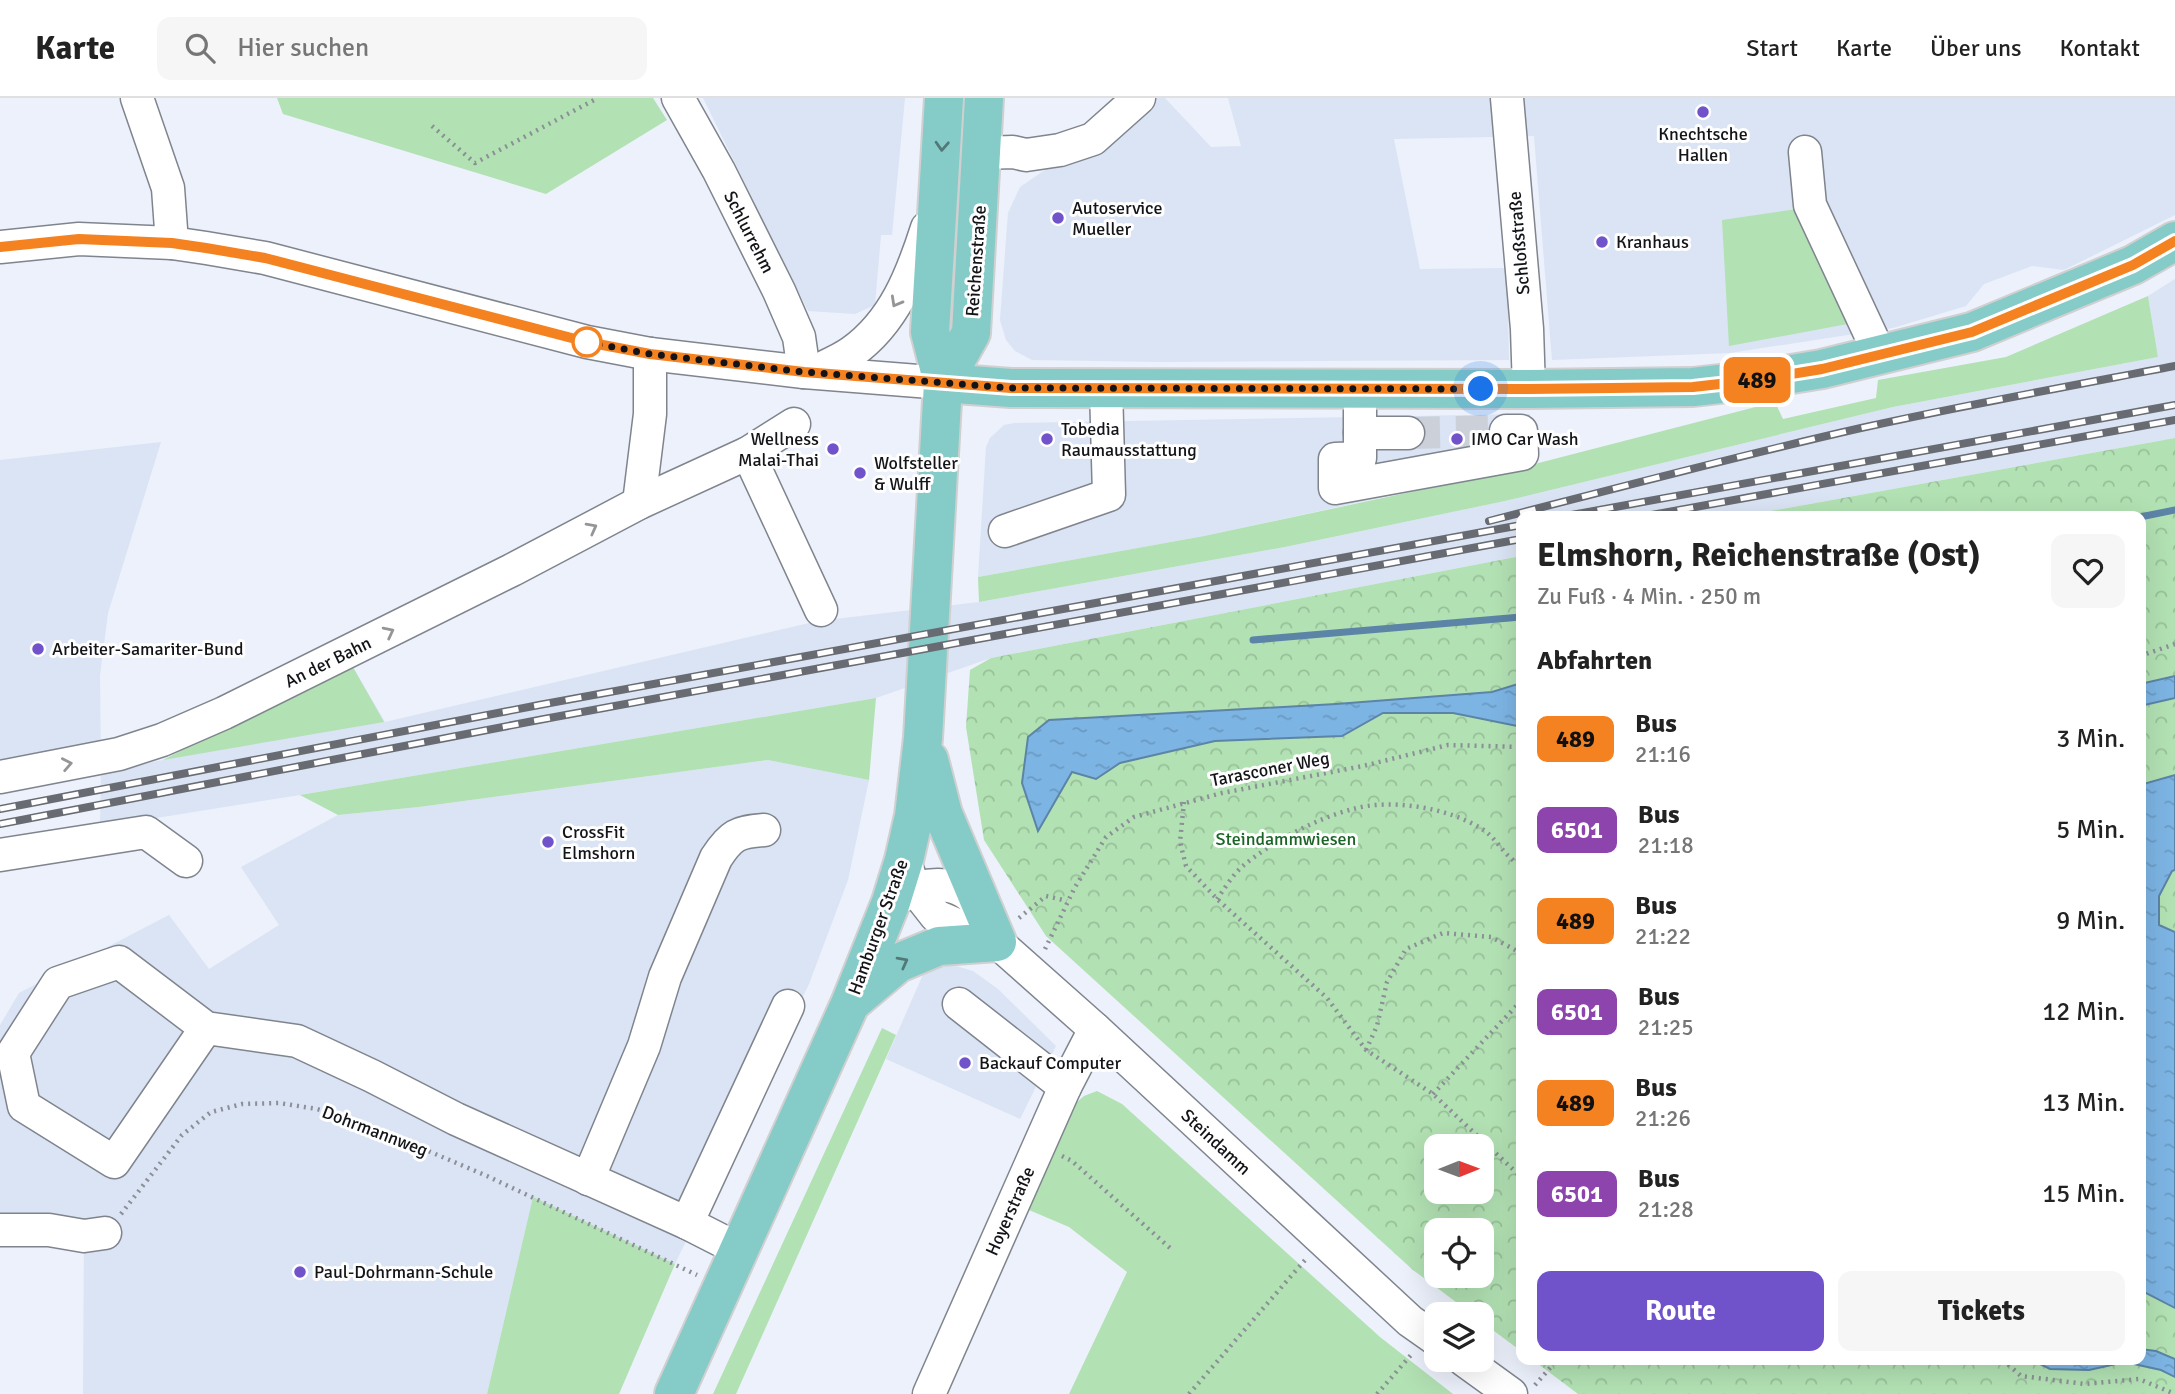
<!DOCTYPE html>
<html lang="de">
<meta charset="utf-8">
<style>
body{margin:0;font-family:Signika,sans-serif;background:#f6f6f6;color:#222;height:100vh;display:flex;flex-direction:column;font-size:26px;white-space:nowrap}
*{box-sizing:border-box;margin:0}
p{font-size:23px;color:#767676}
.icon{flex:none;width:38px;height:38px;fill:none;stroke:currentColor;stroke-width:2;stroke-linecap:round;stroke-linejoin:round}
.map{position:relative;flex:1;overflow:hidden}
.side{position:absolute;left:1516px;top:413px;width:630px;height:854px;display:flex;flex-direction:column;background:#fff;border-radius:14px;box-shadow:0 7px 28px #0002}
.side>*{flex:none}
.badge{padding:0 14px;border-radius:10px;font-size:24px;line-height:46px}
.needle{width:46px;rotate:89deg}
.tools{position:absolute;left:1424px;top:1036px;display:grid;gap:14px}
.tools a{display:grid;place-items:center;width:70px;height:70px;border-radius:14px;background:#fff;box-shadow:0 7px 28px #0002;font-size:35px}
.you{position:absolute;width:35px;height:35px;margin:-18px;border:5px solid #fff;border-radius:50%;background:#1a73e8;box-shadow:0 0 0 10px #1a73e833}
.map>.badge{position:absolute;translate:-50% -50%;box-shadow:0 0 0 4px #fff}
h2{padding:0 21px;font-size:26px;line-height:63px}
.round{display:grid;place-items:center;flex:none;width:74px;height:74px;border-radius:14px;background:#f6f6f6}
.summary{display:flex;align-items:center;justify-content:space-between;height:119px;padding:0 21px}
h1{font-size:33px;font-weight:700;line-height:52px}
.cta{display:flex;gap:14px;margin-top:auto;padding:14px 21px}
.cta a{flex:1;height:80px;border-radius:14px;background:#7052cb;color:#fff;font-size:28px;font-weight:700;line-height:80px;text-align:center}
.cta a+a{background:#f6f6f6;color:#222}
ul{padding:0;list-style:none}
li{display:flex;align-items:center;gap:21px;height:91px;padding:0 21px}
li div{flex:1}
li b{display:block;font-size:26px}
li em{font-style:normal}
li .badge{min-width:77px;font-weight:700;text-align:center}
header{display:flex;align-items:center;gap:42px;box-sizing:border-box;height:98px;padding:0 35px;background:#fff;border-bottom:2px solid #e0e0e0}
header strong{font-size:33px}
nav{display:flex;gap:38px;margin-inline-start:auto;font-size:24px}
.search{width:490px;height:63px;background:#f6f6f6;display:flex;align-items:center;gap:18px;box-sizing:border-box;padding:0 24px;border-radius:14px;color:#767676;font-size:26px}
.map>svg:first-child{display:block}
.built{fill:#dae4f4}
.grass{fill:#b2e1b3}
.park{fill:url(#park-crowns);fill-rule:evenodd}
.water{fill:url(#water-ripples);stroke:#5c84a6;stroke-width:2}
.lines{fill:none;stroke-linecap:round;stroke-linejoin:round}
.stream{stroke:#5c84a6;stroke-width:7}
.minor-tunnel{stroke:#cbd0d9;stroke-width:32;stroke-dasharray:32 16;stroke-linecap:butt}
.minor-casing{stroke:#7f848d;stroke-width:35}
.major-casing{stroke:#d0d0d1;stroke-width:42}
.path{stroke:#8b8f96;stroke-width:4.5;stroke-dasharray:2 5;stroke-linecap:butt}
.minor{stroke:#fff;stroke-width:32}
.major{stroke:#85cbc7;stroke-width:38}
.rail-casing{stroke:#686b71;stroke-width:8}
.rail{stroke:#fefefe;stroke-width:5;stroke-dasharray:16;stroke-linecap:butt}
.oneway{stroke:#527978}
.oneway2{stroke:#959597}
.line-casing{stroke:#fff;stroke-width:16}
.line{stroke:#f58220;stroke-width:10}
.walk{stroke:#131418;stroke-width:7;stroke-dasharray:0 12.6}
.poi-dot{fill:#7052cb;stroke:#fefefe;stroke-width:2.5}
.stop-dot{fill:#fff;stroke:#f58220;stroke-width:3.5}
.labels{text-anchor:middle;dominant-baseline:central;stroke-width:6;stroke-linejoin:round;paint-order:stroke}
.poi-label{font-size:18px;fill:#131418;stroke:#fefefe;text-anchor:start}
.street-label{font-size:18px;fill:#131418;stroke:#fefefe}
.park-label{font-size:18px;fill:#1a6425;stroke:#fefefe}
</style>
<header>
<strong>Karte</strong>
<div class="search"><svg class="icon" aria-label="search" viewBox="0 0 24 24"><circle cx="10" cy="10" r="6"/><path d="M15 15l6 6"/></svg>Hier suchen</div>
<nav><a>Start</a><a>Karte</a><a>Über uns</a><a>Kontakt</a></nav>
</header>
<div class="map">
<svg width="2175" height="1296" viewBox="0 0 2175 1296">
<defs>
<pattern id="park-crowns" width="20" height="18" patternUnits="userSpaceOnUse" patternTransform="scale(1.75)"><rect width="20" height="18" fill="#b2e1b3"/><path d="M2 6a3 3 0 1 1 6 0M12 15a3 3 0 1 1 6 0" fill="none" stroke="#98c099"/></pattern>
<pattern id="water-ripples" width="26" height="14" patternUnits="userSpaceOnUse" patternTransform="scale(1.75)"><rect width="26" height="14" fill="#7cb4e3"/><path d="M2 4q2-2 4 0t4 0M15 11q2-2 4 0t4 0" fill="none" stroke="#6a9ac2"/></pattern>
</defs>
<rect width="100%" height="100%" fill="#ecf1fb"/>
<!-- built -->
<g class="built">
<polygon points="703,0 905,0 892,137 881,137 875,207 855,216 808,213"/>
<polygon points="1150,0 1165,0 1211,49 1241,48 1228,0 2175,0 2175,117 2064,172 2032,168 1984,186 1966,208 1893,230 1730,255 1552,262 1534,38 1394,41 1420,171 1507,170 1509,262 1161,264 1032,262 1015,253 1006,242 1000,222 1008,115 1020,89"/>
<polygon points="2175,181 2175,340 1743,418 1521,418 1521,458 991,560 876,600 300,697 100,729 101,673 0,689 0,362 161,344 108,515 100,577 101,673 163,662 350,564 385,624 818,523 979,504 1285,449 1505,403 1893,309 2158,259 2148,198"/>
<polygon points="1530,316 1532,367 1204,438 978,479 986,349 990,340 1004,327 1015,325"/>
<polygon points="768,662 869,682 848,782 809,886 675,1166 533,1100 487,1296 83,1296 84,1138 0,1132 0,927 19,895 169,817 209,871 279,827 241,769 338,717 419,709"/>
<polygon points="946,865 973,873 998,891 1056,948 1020,1021 886,961 925,872"/>
</g>
<!-- grass -->
<g class="grass">
<polygon points="277,0 653,0 667,22 546,96 283,16"/>
<polygon points="1797,111 1853,225 1729,248 1722,122"/>
<polygon points="2148,198 2158,259 1893,309 1505,403 1285,449 979,504 978,479 1204,438 1500,375 1775,304 1783,321 1876,300 1878,282 2006,259"/>
<polygon points="350,564 384,624 163,662"/>
<polygon points="876,600 869,682 768,662 419,709 338,717 300,697"/>
<polygon points="882,930 896,937 736,1296 713,1296"/>
<polygon points="1097,993 1122,1006 1380,1239 1453,1296 1069,1296 1127,1174 1069,1129 1029,1112 1077,1004 1084,998"/>
<polygon points="533,1099 675,1166 619,1296 487,1296"/>
</g>
<!-- park -->
<g class="park">
<polygon points="2175,340 2175,1296 1578,1296 1533,1262 2140,1262 2140,418 1743,418"/>
<path d="M 1521,458 L 1521,1253 L 1482,1224 L 1482,1216 L 1472,1216 L 1413,1172 L 1046,838 L 984,742 L 966,629 L 970,572 L 991,560 ZM 1437,1048 L 1482,1048 L 1482,1094 L 1437,1094 ZM 1437,1132 L 1482,1132 L 1482,1178 L 1437,1178 Z"/>
</g>
<!-- water -->
<g class="water">
<polygon points="2175,578 2175,600 2140,608 2140,586"/>
<polygon points="1521,585 1521,626 1517,628 1453,615 1383,615 1342,638 1215,643 1120,665 1096,681 1072,674 1038,733 1022,685 1028,639 1049,622 1336,606 1492,594"/>
<polygon points="2175,677 2175,772 2172,773 2159,798 2159,827 2175,834 2175,1210 2140,1192 2140,687"/>
<polygon points="2140,1251 2156,1253 2175,1261 2175,1279 2161,1272 2125,1264 2089,1272 2050,1271 2032,1262 2140,1262"/>
</g>
<g class="lines">
<!-- stream -->
<g class="stream">
<polyline points="2140,419 2175,412"/>
<polyline points="1253,542 1521,519"/>
</g>
<!-- minor-tunnel -->
<polyline class="minor-tunnel" points="1408,335 1506,333"/>
<defs>
<g id="minor">
<polyline points="137,0 168,90 172,145"/>
<polyline points="678,0 719,73 779,193 799,239 804,274"/>
<polyline points="1507,0 1527,231 1529,291"/>
<polyline points="1805,54 1810,107 1880,257"/>
<polyline points="983,55 1013,54 1026,57 1060,52 1093,41 1139,0"/>
<polyline points="0,149 79,141 172,145 206,150 265,160 587,244 650,256 804,274 943,285"/>
<path d="M 814,274 C 826,268 841,262 852,254 C 894,224 912,177 927,130"/>
<polyline points="1360,290 1360,360 1335,361 1335,390 1522,356 1521,333 1506,333"/>
<polyline points="1360,335 1408,335"/>
<polyline points="748,355 821,512"/>
<polyline points="639,405 650,316 650,256"/>
<polyline points="1005,433 1109,397 1106,290"/>
<polyline points="0,679 119,656 162,642 224,615 512,472 639,405 748,355 794,326"/>
<polyline points="0,757 146,734 186,763"/>
<polyline points="904,762 914,790 936,818 997,844 1095,931 1410,1223 1437,1242"/>
<path d="M 902,798 C 929,781 967,782 983,815"/>
<polyline points="959,906 1065,989"/>
<polyline points="206,930 114,1064 24,1008 13,955 58,885 119,864 206,930 297,943 372,978 456,1021 687,1125 740,1152"/>
<path d="M 588,1081 L 644,948 L 665,879 L 716,760 C 731,737 737,734 764,732"/>
<polyline points="687,1125 788,908"/>
<polyline points="0,1132 49,1132 84,1138 105,1135"/>
<polyline points="1464,1262 1511,1296"/>
<polyline points="929,1296 1065,989 1095,931"/>
</g>
<g id="major">
<polyline points="943,285 1011,290 1529,291 1693,289 1755,282 1822,271 1972,234 2133,167 2175,143"/>
<polyline points="943,285 971,235 984,0"/>
<polyline points="853,903 898,865 939,848 997,844 943,716 929,662"/>
<polyline points="674,1296 850,906 891,804 904,762 914,718 923,640 943,285 930,234 944,0"/>
</g>
</defs>
<!-- minor casing -->
<use href="#minor" class="minor-casing"/>
<!-- major casing -->
<use href="#major" class="major-casing"/>
<!-- path -->
<g class="path">
<polyline points="432,28 475,65 598,0"/>
<polyline points="2140,558 2175,546"/>
<polyline points="1184,704 1180,744 1186,768 1217,801 1327,900 1366,952 1433,996 1521,1079"/>
<path d="M 1217,801 C 1225,790 1233,776 1244,767 C 1272,744 1317,720 1353,711 C 1391,700 1449,710 1482,731 C 1497,740 1504,759 1521,767"/>
<polyline points="1019,820 1046,798 1067,803"/>
<polyline points="1045,851 1075,789 1106,739 1134,719 1222,695 1363,668 1448,647 1521,649"/>
<polyline points="1366,952 1377,928 1387,884 1406,851 1443,835 1491,839 1521,855"/>
<polyline points="1433,996 1521,903"/>
<polyline points="1062,1058 1072,1063 1170,1150"/>
<polyline points="121,1116 182,1037 211,1014 242,1006 279,1005 317,1011 365,1026 487,1078 697,1177"/>
<polyline points="2003,1262 2021,1278 2085,1286 2139,1281 2175,1296"/>
<polyline points="1535,1287 1557,1262"/>
<polyline points="1189,1296 1305,1162"/>
<polyline points="1377,1296 1411,1257"/>
</g>
<!-- minor -->
<use href="#minor" class="minor"/>
<!-- major -->
<use href="#major" class="major"/>
<defs>
<g id="rail">
<polyline points="1566,418 2175,307"/>
<polyline points="1646,418 2175,322"/>
<path d="M 1489,423 C 1613,391 1737,358 1861,330 C 1965,307 2070,288 2175,268"/>
<polyline points="0,711 539,607 1521,427"/>
<polyline points="0,726 544,621 1521,441"/>
</g>
</defs>
<!-- rail casing -->
<use href="#rail" class="rail-casing"/>
<!-- rail -->
<use href="#rail" class="rail"/>
</g>
<!-- one-way arrows -->
<defs><path id="oneway-chevron" d="M-2-3.5L2.5 0L-2 3.5" fill="none" stroke-width="1.6" stroke-linecap="round" stroke-linejoin="round" transform="scale(1.75)"/></defs>
<g class="oneway">
<use href="#oneway-chevron" transform="translate(942 48) rotate(93)"/>
<use href="#oneway-chevron" transform="translate(903 864) rotate(-28)"/>
</g>
<g class="oneway2">
<use href="#oneway-chevron" transform="translate(896 204) rotate(119)"/>
<use href="#oneway-chevron" transform="translate(592 430) rotate(-28)"/>
<use href="#oneway-chevron" transform="translate(389 534) rotate(-27)"/>
<use href="#oneway-chevron" transform="translate(67 666) rotate(-11)"/>
</g>
<g class="lines">
<defs>
<polyline id="line" points="0,149 79,141 172,145 206,150 265,160 587,244 650,256 804,274 1011,290 1529,291 1693,289 1755,282 1822,271 1972,234 2133,167 2175,143"/>
</defs>
<!-- line casing -->
<use href="#line" class="line-casing"/>
<!-- line -->
<use href="#line" class="line"/>
<!-- walk -->
<polyline class="walk" points="587,244 650,256 804,274 1011,290 1481,291"/>
</g>
<!-- markers -->
<g class="poi-dot">
<circle cx="1703" cy="14" r="7"/>
<circle cx="1058" cy="120" r="7"/>
<circle cx="1602" cy="144" r="7"/>
<circle cx="1047" cy="341" r="7"/>
<circle cx="1457" cy="341" r="7"/>
<circle cx="833" cy="351" r="7"/>
<circle cx="860" cy="375" r="7"/>
<circle cx="38" cy="551" r="7"/>
<circle cx="548" cy="744" r="7"/>
<circle cx="965" cy="965" r="7"/>
<circle cx="300" cy="1174" r="7"/>
</g>
<circle class="stop-dot" cx="587" cy="244" r="14"/>
<g class="labels">
<!-- poi labels -->
<g class="poi-label">
<text x="1703" y="36" text-anchor="middle">Knechtsche<tspan x="1703" dy="21">Hallen</tspan></text>
<text x="1072" y="110">Autoservice<tspan x="1072" dy="21">Mueller</tspan></text>
<text x="1616" y="144">Kranhaus</text>
<text x="1061" y="331">Tobedia<tspan x="1061" dy="21">Raumausstattung</tspan></text>
<text x="819" y="341" text-anchor="end">Wellness<tspan x="819" dy="21">Malai-Thai</tspan></text>
<text x="1471" y="341">IMO Car Wash</text>
<text x="874" y="365">Wolfsteller<tspan x="874" dy="21">&amp; Wulff</tspan></text>
<text x="52" y="551">Arbeiter-Samariter-Bund</text>
<text x="562" y="734">CrossFit<tspan x="562" dy="21">Elmshorn</tspan></text>
<text x="979" y="965">Backauf Computer</text>
<text x="314" y="1174">Paul-Dohrmann-Schule</text>
</g>
<!-- street labels -->
<g class="street-label">
<text transform="translate(749 134) rotate(63)">Schlurrehm</text>
<text transform="translate(1519 145) rotate(-95)">Schloßstraße</text>
<text transform="translate(976 163) rotate(-86)">Reichenstraße</text>
<text transform="translate(328 564) rotate(-26)">An der Bahn</text>
<text transform="translate(1270 671) rotate(-11)">Tarasconer Weg</text>
<text transform="translate(878 829) rotate(-70)">Hamburger Straße</text>
<text transform="translate(375 1033) rotate(21)">Dohrmannweg</text>
<text transform="translate(1216 1044) rotate(43)">Steindamm</text>
<text transform="translate(1010 1113) rotate(-66)">Hoyerstraße</text>
</g>
<!-- park labels -->
<g class="park-label">
<text x="1286" y="741">Steindammwiesen</text>
</g>
</g>
</svg>
<div class="tools">
<a><svg class="needle" viewBox="-14 -14 28 28"><path d="M0-13l5 13h-10z" fill="#e53935"/><path d="M0 13l5-13h-10z" fill="#767676"/></svg></a>
<a><svg class="icon" aria-label="locate" viewBox="0 0 24 24"><circle cx="12" cy="12" r="6"/><path d="M12 2v4M12 18v4M2 12h4M18 12h4"/></svg></a>
<a><svg class="icon" aria-label="layers" viewBox="0 0 24 24"><path d="M12 4l9 5-9 5-9-5zM3 14l9 5 9-5"/></svg></a>
</div>
<div class="you" style="left:1481px;top:291px"></div>
<b class="badge" style="left:1757px;top:282px;background:#f58220;color:#111">489</b>
<section class="side">
<div class="summary"><div><h1>Elmshorn, Reichenstraße (Ost)</h1><p>Zu Fuß · 4 Min. · 250 m</p></div><a class="round"><svg class="icon" aria-label="heart" viewBox="0 0 24 24"><path d="M12 20l-8-8c-3-5 5-10 8-4 3-6 11-1 8 4z"/></svg></a></div>
<h2>Abfahrten</h2>
<ul>
<li><span class="badge" style="background:#f58220;color:#111">489</span><div><b>Bus</b><p>21:16</p></div><em>3 Min.</em></li>
<li><span class="badge" style="background:#8e44ad;color:#fff">6501</span><div><b>Bus</b><p>21:18</p></div><em>5 Min.</em></li>
<li><span class="badge" style="background:#f58220;color:#111">489</span><div><b>Bus</b><p>21:22</p></div><em>9 Min.</em></li>
<li><span class="badge" style="background:#8e44ad;color:#fff">6501</span><div><b>Bus</b><p>21:25</p></div><em>12 Min.</em></li>
<li><span class="badge" style="background:#f58220;color:#111">489</span><div><b>Bus</b><p>21:26</p></div><em>13 Min.</em></li>
<li><span class="badge" style="background:#8e44ad;color:#fff">6501</span><div><b>Bus</b><p>21:28</p></div><em>15 Min.</em></li>
</ul>
<div class="cta"><a>Route</a><a>Tickets</a></div>
</section>
</div>
